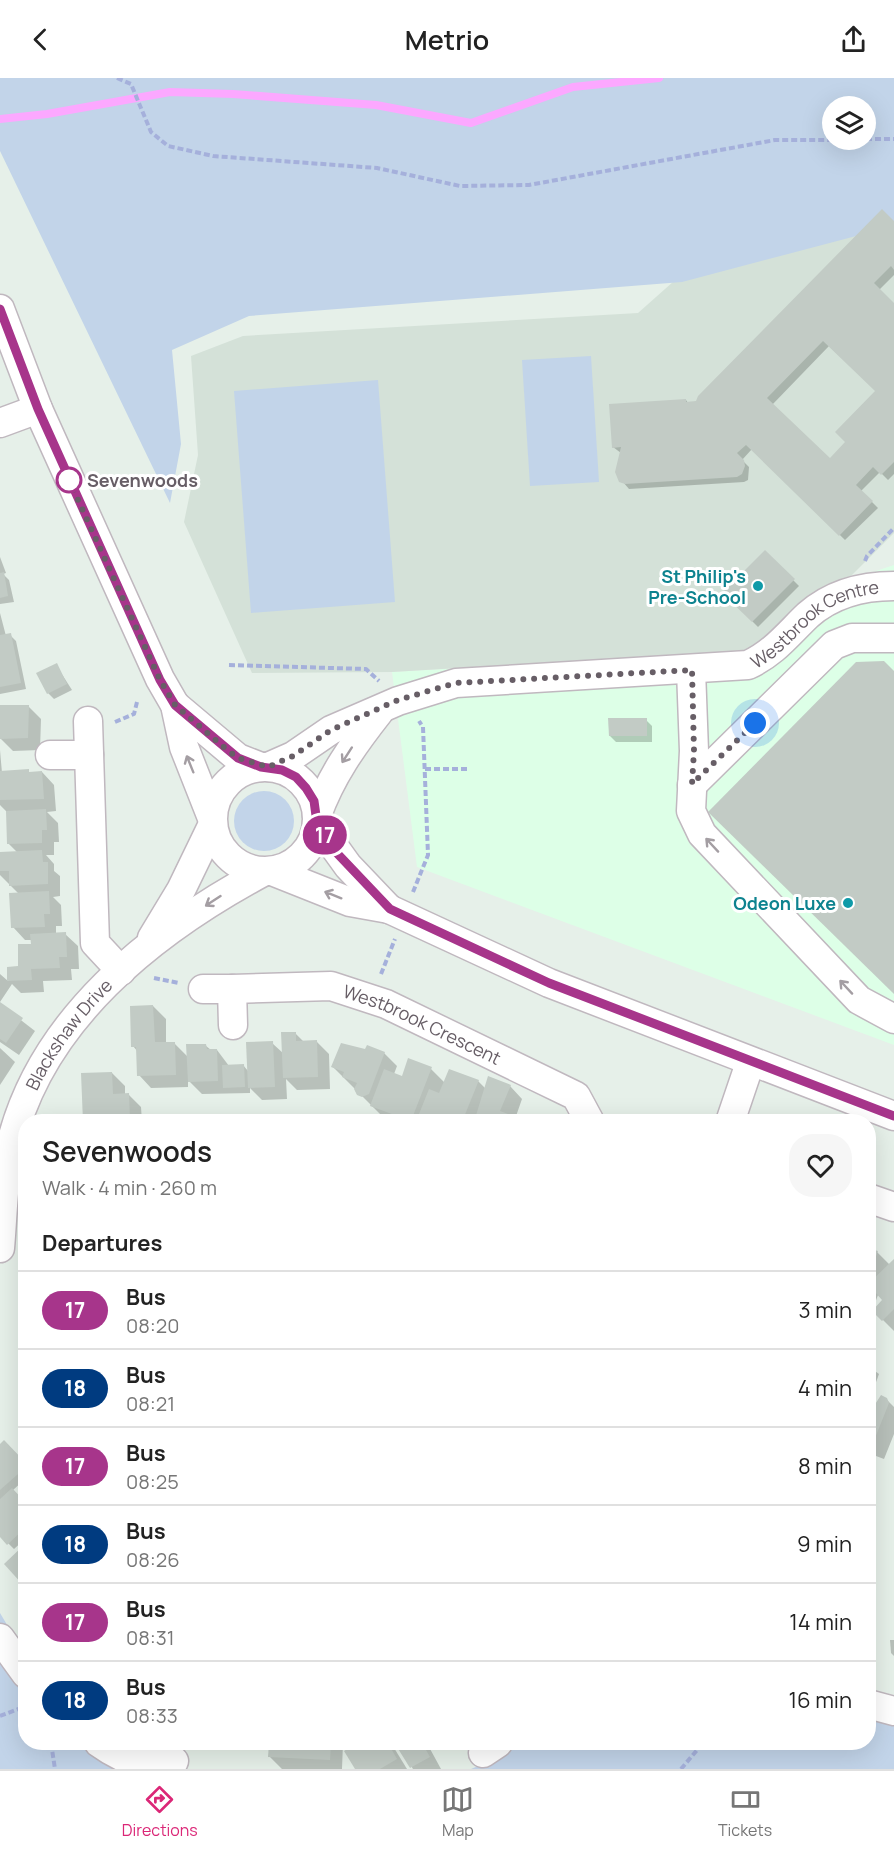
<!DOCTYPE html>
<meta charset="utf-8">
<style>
body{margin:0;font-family:Manrope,sans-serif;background:#f6f6f6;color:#222;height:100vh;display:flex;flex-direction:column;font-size:22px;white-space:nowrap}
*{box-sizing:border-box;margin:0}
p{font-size:20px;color:#767676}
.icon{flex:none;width:33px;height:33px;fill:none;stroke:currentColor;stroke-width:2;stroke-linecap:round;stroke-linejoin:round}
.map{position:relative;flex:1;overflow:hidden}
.drawer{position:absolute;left:18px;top:1036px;width:858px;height:636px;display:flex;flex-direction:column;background:#fff;border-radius:24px;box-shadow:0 6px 24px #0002}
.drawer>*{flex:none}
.badge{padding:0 12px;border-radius:20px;font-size:21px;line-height:39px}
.controls{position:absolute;left:822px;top:18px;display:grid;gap:12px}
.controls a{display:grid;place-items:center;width:54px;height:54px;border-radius:50%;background:#fff;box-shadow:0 6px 24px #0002;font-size:30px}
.you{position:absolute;width:30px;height:30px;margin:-15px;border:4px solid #fff;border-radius:50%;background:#1a73e8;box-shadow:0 0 0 9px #1a73e833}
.map>.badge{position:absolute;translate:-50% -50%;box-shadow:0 0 0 3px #fff}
h2{padding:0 24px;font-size:22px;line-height:54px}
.round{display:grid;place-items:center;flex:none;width:63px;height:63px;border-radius:24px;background:#f6f6f6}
.summary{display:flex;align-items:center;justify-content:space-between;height:102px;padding:0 24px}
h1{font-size:28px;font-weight:600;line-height:45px}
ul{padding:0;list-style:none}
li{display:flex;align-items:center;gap:18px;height:78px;padding:0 24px;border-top:2px solid #e0e0e0}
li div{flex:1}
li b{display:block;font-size:22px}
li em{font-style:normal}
li .badge{min-width:66px;font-weight:700;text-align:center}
header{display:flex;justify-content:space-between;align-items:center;height:78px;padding:0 24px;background:#fff;font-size:27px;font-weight:600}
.dock{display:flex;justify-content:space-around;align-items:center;height:84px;border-top:2px solid #e0e0e0;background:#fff;font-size:16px;color:#767676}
.dock a{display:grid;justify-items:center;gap:3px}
.dock .current{color:#db2777}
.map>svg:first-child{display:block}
.commercial{fill:#ddffe7}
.education{fill:#d4e1d8}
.green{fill:#c2d4e9;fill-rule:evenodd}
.shadow{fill:#0003;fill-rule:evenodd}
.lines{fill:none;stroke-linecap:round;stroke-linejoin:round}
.stream{stroke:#fca8ff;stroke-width:8}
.building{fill:#c2cbc5;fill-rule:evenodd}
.minor-casing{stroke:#c0b8bf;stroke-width:31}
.path{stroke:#a5b0db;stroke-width:4;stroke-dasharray:6 3;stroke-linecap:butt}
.minor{stroke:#fff;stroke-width:28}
.oneway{stroke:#a49ea3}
.line-casing{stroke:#fff;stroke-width:14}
.line{stroke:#a7358b;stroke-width:9}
.walk{stroke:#675e66;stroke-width:6;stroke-dasharray:0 10.8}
.stop-dot{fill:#fff;stroke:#a7358b;stroke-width:3}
.culture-dot{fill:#0f9aa8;stroke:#fff;stroke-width:2}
.labels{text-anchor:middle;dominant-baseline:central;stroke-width:6;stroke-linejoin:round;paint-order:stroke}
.stop-label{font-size:18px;font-weight:bold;fill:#675e66;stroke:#fff;text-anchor:start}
.culture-label{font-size:18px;font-weight:bold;fill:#0d838f;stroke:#fff;text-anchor:end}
.street-label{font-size:18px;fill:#675e66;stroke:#fff}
</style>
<header><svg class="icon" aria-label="back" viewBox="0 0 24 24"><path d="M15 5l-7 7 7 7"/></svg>Metrio<svg class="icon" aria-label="share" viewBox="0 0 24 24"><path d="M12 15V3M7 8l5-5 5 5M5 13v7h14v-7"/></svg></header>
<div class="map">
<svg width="894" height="1691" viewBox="0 0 894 1691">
<rect width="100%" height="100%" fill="#e6f0e9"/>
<!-- commercial -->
<polygon class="commercial" points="894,487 894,967 417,789 392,594 746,573 846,503"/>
<!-- education -->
<polygon class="education" points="894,113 894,455 846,503 746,573 392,594 252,595 184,444 198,377 191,278 243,258 638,235 728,155"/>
<!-- green -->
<g class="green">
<path d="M 0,0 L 894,0 L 894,148 L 682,204 L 249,238 L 172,272 L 181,366 L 170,425 L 0,73 ZM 832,28 L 866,28 L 866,62 L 832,62 Z"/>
<polygon points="591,278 599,404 530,408 522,282"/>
<polygon points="378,302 395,524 251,535 234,313"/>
<circle cx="264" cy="743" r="30"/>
<polygon points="0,1535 25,1577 26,1665 102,1665 160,1691 0,1691"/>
<polygon points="869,1626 894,1633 894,1691 471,1691 492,1682 492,1665 868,1665"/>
</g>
<!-- shadow -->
<g class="shadow">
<path d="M 894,145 L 894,197 L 879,212 L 894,227 L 894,396 L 888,402 L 880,394 L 861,413 L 878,430 L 845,462 L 752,371 L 742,382 L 749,389 L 748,402 L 744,404 L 629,411 L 617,397 L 621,375 L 613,369 L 686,322 L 688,325 L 698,324 ZM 829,268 L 877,313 L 847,364 L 830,382 L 772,327 Z"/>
<polygon points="765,474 799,508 758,549 724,515"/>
<polygon points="0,479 6,495 3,496 9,502 14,524 0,526"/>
<polygon points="0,535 6,558 10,557 16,563 26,611 0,616"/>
<polygon points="56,587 72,612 54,621 48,615"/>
<polygon points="28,628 41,641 40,672 13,673 0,660 0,629"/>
<polygon points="646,642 652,648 652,664 616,664 610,658"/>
<polygon points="0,672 2,695 42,694 54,707 56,733 47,734 58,745 59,764 54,764 54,777 46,777 54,786 54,793 60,798 60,818 53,819 61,827 62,848 56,848 56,856 65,856 78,868 79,891 71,891 72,902 43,903 44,914 21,915 12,906 0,924 0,896 8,903 20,890 32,867 32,862 25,862 13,849 19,816 0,797 0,775 17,774 8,765 7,734 0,727"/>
<polygon points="0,926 35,953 19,977 0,964"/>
<polygon points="153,928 166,941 166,966 174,965 188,979 206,968 211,972 217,972 229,988 243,987 248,993 272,965 284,976 295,955 304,964 317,964 329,976 330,1011 297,1012 286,1001 287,1021 262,1022 250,1010 250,1015 202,1016 188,1002 188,1009 151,1010 139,997 138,974 133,968"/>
<polygon points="0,970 15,984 0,1007"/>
<polygon points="384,975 397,988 394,996 402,1000 431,991 445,1005 478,1003 485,1010 510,1008 522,1021 515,1041 520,1044 395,1044 384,1040 333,989"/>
<polygon points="112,995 125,1008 125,1017 129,1017 141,1029 142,1044 84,1044 83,996"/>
<polygon points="868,1171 877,1174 890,1187 894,1183 894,1253 874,1233 884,1222 878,1217 872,1233 868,1231"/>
<polygon points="868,1288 879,1296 871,1318 868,1316"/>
<polygon points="886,1321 894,1329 894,1356 884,1381 868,1375 868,1327 874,1329"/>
<polygon points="0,1368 26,1387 26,1400 12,1413 26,1427 26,1460 14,1471 0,1457"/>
<polygon points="890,1562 894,1562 894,1578 891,1575"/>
<polygon points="213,1665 343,1665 342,1691 282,1691 270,1679 270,1672 218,1670"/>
<polygon points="360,1665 391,1665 407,1691 356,1691"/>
<polygon points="401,1665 435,1665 429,1669 441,1691 413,1691 399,1669"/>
</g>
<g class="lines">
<!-- stream -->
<polyline class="stream" points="0,41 47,36 170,14 233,16 376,27 471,45 573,9 659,0"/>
</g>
<!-- building -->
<g class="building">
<path d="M 882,131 L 894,143 L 894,192 L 891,188 L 874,205 L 894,225 L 894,384 L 881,397 L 873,389 L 856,407 L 873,423 L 839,458 L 746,367 L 737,375 L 744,382 L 745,388 L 742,396 L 737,399 L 625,406 L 619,404 L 615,394 L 621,369 L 612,370 L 609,326 L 686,321 L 686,324 L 696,323 L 698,318 ZM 823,263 L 875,313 L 835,354 L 845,364 L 830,380 L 767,320 Z"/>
<polygon points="765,472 795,501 752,544 722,515"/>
<polygon points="4,494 8,518 0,520 0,495"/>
<polygon points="11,555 21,605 0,609 0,557"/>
<polygon points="884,583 894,593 894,916 708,734 856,584"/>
<polygon points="57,585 67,606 47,616 36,595"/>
<polygon points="0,627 29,627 28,660 0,661"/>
<polygon points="608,640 647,640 647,658 609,658"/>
<polygon points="29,691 29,694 42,693 44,721 0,722 0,693"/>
<polygon points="46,731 47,752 42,752 42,765 7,766 6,733"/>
<polygon points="42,772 43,784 48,784 48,806 9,808 9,793 0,793 0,774"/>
<polygon points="49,813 50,836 44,836 45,849 11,850 9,815"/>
<polygon points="66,854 67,879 59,879 60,890 31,891 32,902 7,903 7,889 18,888 18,866 31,866 30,856"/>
<polygon points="0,924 23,940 6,965 0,961"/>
<polygon points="153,927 155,964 175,964 176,997 137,998 136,969 131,969 130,928"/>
<polygon points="281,954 296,954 296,963 317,962 318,999 283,1000"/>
<polygon points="273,963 275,1009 248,1010 246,964"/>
<polygon points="341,965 365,971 367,967 385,974 369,1016 362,1019 357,1017 354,1011 357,1005 342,999 344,994 331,989"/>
<polygon points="186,966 206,966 207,971 217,971 218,1003 188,1004"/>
<polygon points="408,980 432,989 411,1043 370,1028 384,991 402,998"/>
<polygon points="244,986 245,1009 223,1010 222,987"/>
<polygon points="449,991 479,1002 462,1044 442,1044 419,1036 429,1011 439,1015"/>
<polygon points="112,994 113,1016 129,1015 130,1041 83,1044 81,995"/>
<polygon points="488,998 511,1007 500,1033 519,1040 517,1044 474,1044"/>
<polygon points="868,1170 878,1173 869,1197 868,1197"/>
<polygon points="894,1181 894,1231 882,1243 872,1233 882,1222 868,1206"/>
<polygon points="881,1317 887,1320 889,1325 871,1370 868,1369 868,1325 874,1328"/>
<polygon points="18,1336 26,1336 26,1350 19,1351"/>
<polygon points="4,1362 26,1385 26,1389 0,1412 0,1366"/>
<polygon points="12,1410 26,1425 26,1449 7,1467 0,1459 0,1421"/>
<polygon points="26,1465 26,1504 23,1507 4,1486"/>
<polygon points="269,1665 331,1665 330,1682 268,1679"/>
<polygon points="357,1665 388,1665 397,1681 380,1691 355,1691 344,1673"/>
<polygon points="399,1665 422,1665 430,1679 410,1690 397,1669"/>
</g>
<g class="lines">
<defs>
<g id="minor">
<polyline points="0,231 38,331 160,601 175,627 184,669 212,740"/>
<polyline points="0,345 38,331"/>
<polyline points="691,592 694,673 691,733 702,756 859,922 894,941"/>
<polyline points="175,627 238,680 261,689"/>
<polyline points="88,643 95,865 121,893"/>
<polyline points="50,677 89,677"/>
<circle cx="265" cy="741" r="52"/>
<path id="s1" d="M 268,689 L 293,678 L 331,652 L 398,623 L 456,605 L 748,587 C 774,575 788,556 808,537 C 833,515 862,508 894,508"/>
<polyline points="692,707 834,567 852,560 894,560"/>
<path d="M 317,737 C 331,698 353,667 379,634"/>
<polyline points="317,745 348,788 389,831"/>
<polyline points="272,793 350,824 389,831 549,905 894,1038"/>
<polyline points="152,860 181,812 212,748"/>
<polyline points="203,911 232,911 233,947"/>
<path id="s2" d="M 232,911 L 331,908 L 386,926 L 576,1018 L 590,1044"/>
<polyline points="730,1044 750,985"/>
<polyline points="868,1120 894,1129"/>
<path id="s3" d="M 0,1170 C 3,1137 3,1103 10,1070 C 39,942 153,853 263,794"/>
<polyline points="0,1560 26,1596"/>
<polyline points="868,1626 894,1633"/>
<path d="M 99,1665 C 121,1681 147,1691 174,1683"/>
<polyline points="483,1675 498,1665"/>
</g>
</defs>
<!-- minor casing -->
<use href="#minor" class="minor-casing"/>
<!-- path -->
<g class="path">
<polyline points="117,0 131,6 151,54 168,68 213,78 377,90 460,108 529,107 775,62 833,62"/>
<polyline points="866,61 894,61"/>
<polyline points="865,483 867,478 894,450"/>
<polyline points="229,587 366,591 379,603"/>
<polyline points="115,644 134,636 137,624"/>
<polyline points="425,691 467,691"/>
<polyline points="413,814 428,777 423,649 419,643"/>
<polyline points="381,896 395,861"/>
<polyline points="154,900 179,905"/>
<polyline points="0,1638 26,1628"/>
<polyline points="51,1665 55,1691"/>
<polyline points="681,1691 703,1665"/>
</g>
<!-- minor -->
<use href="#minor" class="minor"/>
</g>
<!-- one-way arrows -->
<defs><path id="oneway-shaft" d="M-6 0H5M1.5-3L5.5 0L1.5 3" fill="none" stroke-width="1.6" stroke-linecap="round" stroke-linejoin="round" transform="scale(1.5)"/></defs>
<g class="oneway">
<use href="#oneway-shaft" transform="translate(347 677) rotate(123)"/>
<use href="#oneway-shaft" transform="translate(190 686) rotate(-112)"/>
<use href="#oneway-shaft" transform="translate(712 767) rotate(-133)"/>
<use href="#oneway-shaft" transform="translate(333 817) rotate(-158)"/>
<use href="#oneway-shaft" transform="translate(213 823) rotate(147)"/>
<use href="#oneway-shaft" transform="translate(846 909) rotate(-133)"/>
</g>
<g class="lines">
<defs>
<polyline id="line" points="0,231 38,331 160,602 175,627 238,680 261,689 282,692 296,699 306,710 314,723 317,745 333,771 390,831 549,905 894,1038"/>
</defs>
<!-- line casing -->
<use href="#line" class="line-casing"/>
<!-- line -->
<use href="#line" class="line"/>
<!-- walk -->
<polyline class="walk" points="69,402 160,602 175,627 226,671 238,680 268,689 293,678 331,652 398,622 456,605 692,592 694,673 692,706 755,645"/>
</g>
<!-- markers -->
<circle class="stop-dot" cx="69" cy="402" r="12"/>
<g class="culture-dot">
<circle cx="758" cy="508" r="6"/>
<circle cx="848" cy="825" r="6"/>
</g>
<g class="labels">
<!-- stop labels -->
<g class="stop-label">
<text x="87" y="402">Sevenwoods</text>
</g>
<!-- culture labels -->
<g class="culture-label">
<text x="746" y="498">St Philip's<tspan x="746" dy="21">Pre-School</tspan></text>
<text x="836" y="825">Odeon Luxe</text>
</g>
<!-- street labels -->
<g class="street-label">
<text stroke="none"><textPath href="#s1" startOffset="580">Westbrook Centre</textPath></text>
<text stroke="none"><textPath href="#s2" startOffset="198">Westbrook Crescent</textPath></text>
<text stroke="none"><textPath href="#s3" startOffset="230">Blackshaw Drive</textPath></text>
</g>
</g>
</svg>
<div class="controls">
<a><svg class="icon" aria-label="layers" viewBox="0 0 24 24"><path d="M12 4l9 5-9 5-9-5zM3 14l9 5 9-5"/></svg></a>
</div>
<div class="you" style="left:755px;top:645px"></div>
<b class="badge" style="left:325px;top:757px;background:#a7358b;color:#fff">17</b>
<section class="drawer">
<div class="summary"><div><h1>Sevenwoods</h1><p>Walk · 4 min · 260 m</p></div><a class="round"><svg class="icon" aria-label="heart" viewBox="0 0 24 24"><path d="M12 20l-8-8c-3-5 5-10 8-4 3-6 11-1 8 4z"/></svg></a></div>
<h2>Departures</h2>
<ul>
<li><span class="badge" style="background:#a7358b;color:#fff">17</span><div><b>Bus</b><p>08:20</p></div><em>3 min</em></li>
<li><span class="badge" style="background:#003b80;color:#fff">18</span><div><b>Bus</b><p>08:21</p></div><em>4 min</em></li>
<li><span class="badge" style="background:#a7358b;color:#fff">17</span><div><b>Bus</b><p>08:25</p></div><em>8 min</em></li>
<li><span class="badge" style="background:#003b80;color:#fff">18</span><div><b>Bus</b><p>08:26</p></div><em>9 min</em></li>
<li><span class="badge" style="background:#a7358b;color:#fff">17</span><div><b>Bus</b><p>08:31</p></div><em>14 min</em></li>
<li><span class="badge" style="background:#003b80;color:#fff">18</span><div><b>Bus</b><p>08:33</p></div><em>16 min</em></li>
</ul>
</section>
</div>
<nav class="dock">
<a class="current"><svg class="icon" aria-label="directions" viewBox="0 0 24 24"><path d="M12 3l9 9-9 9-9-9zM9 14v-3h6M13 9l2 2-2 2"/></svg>Directions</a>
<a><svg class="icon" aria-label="map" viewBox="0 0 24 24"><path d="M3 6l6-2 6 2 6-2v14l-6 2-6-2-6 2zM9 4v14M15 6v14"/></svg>Map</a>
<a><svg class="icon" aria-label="tickets" viewBox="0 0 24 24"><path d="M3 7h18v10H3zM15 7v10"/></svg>Tickets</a>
</nav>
